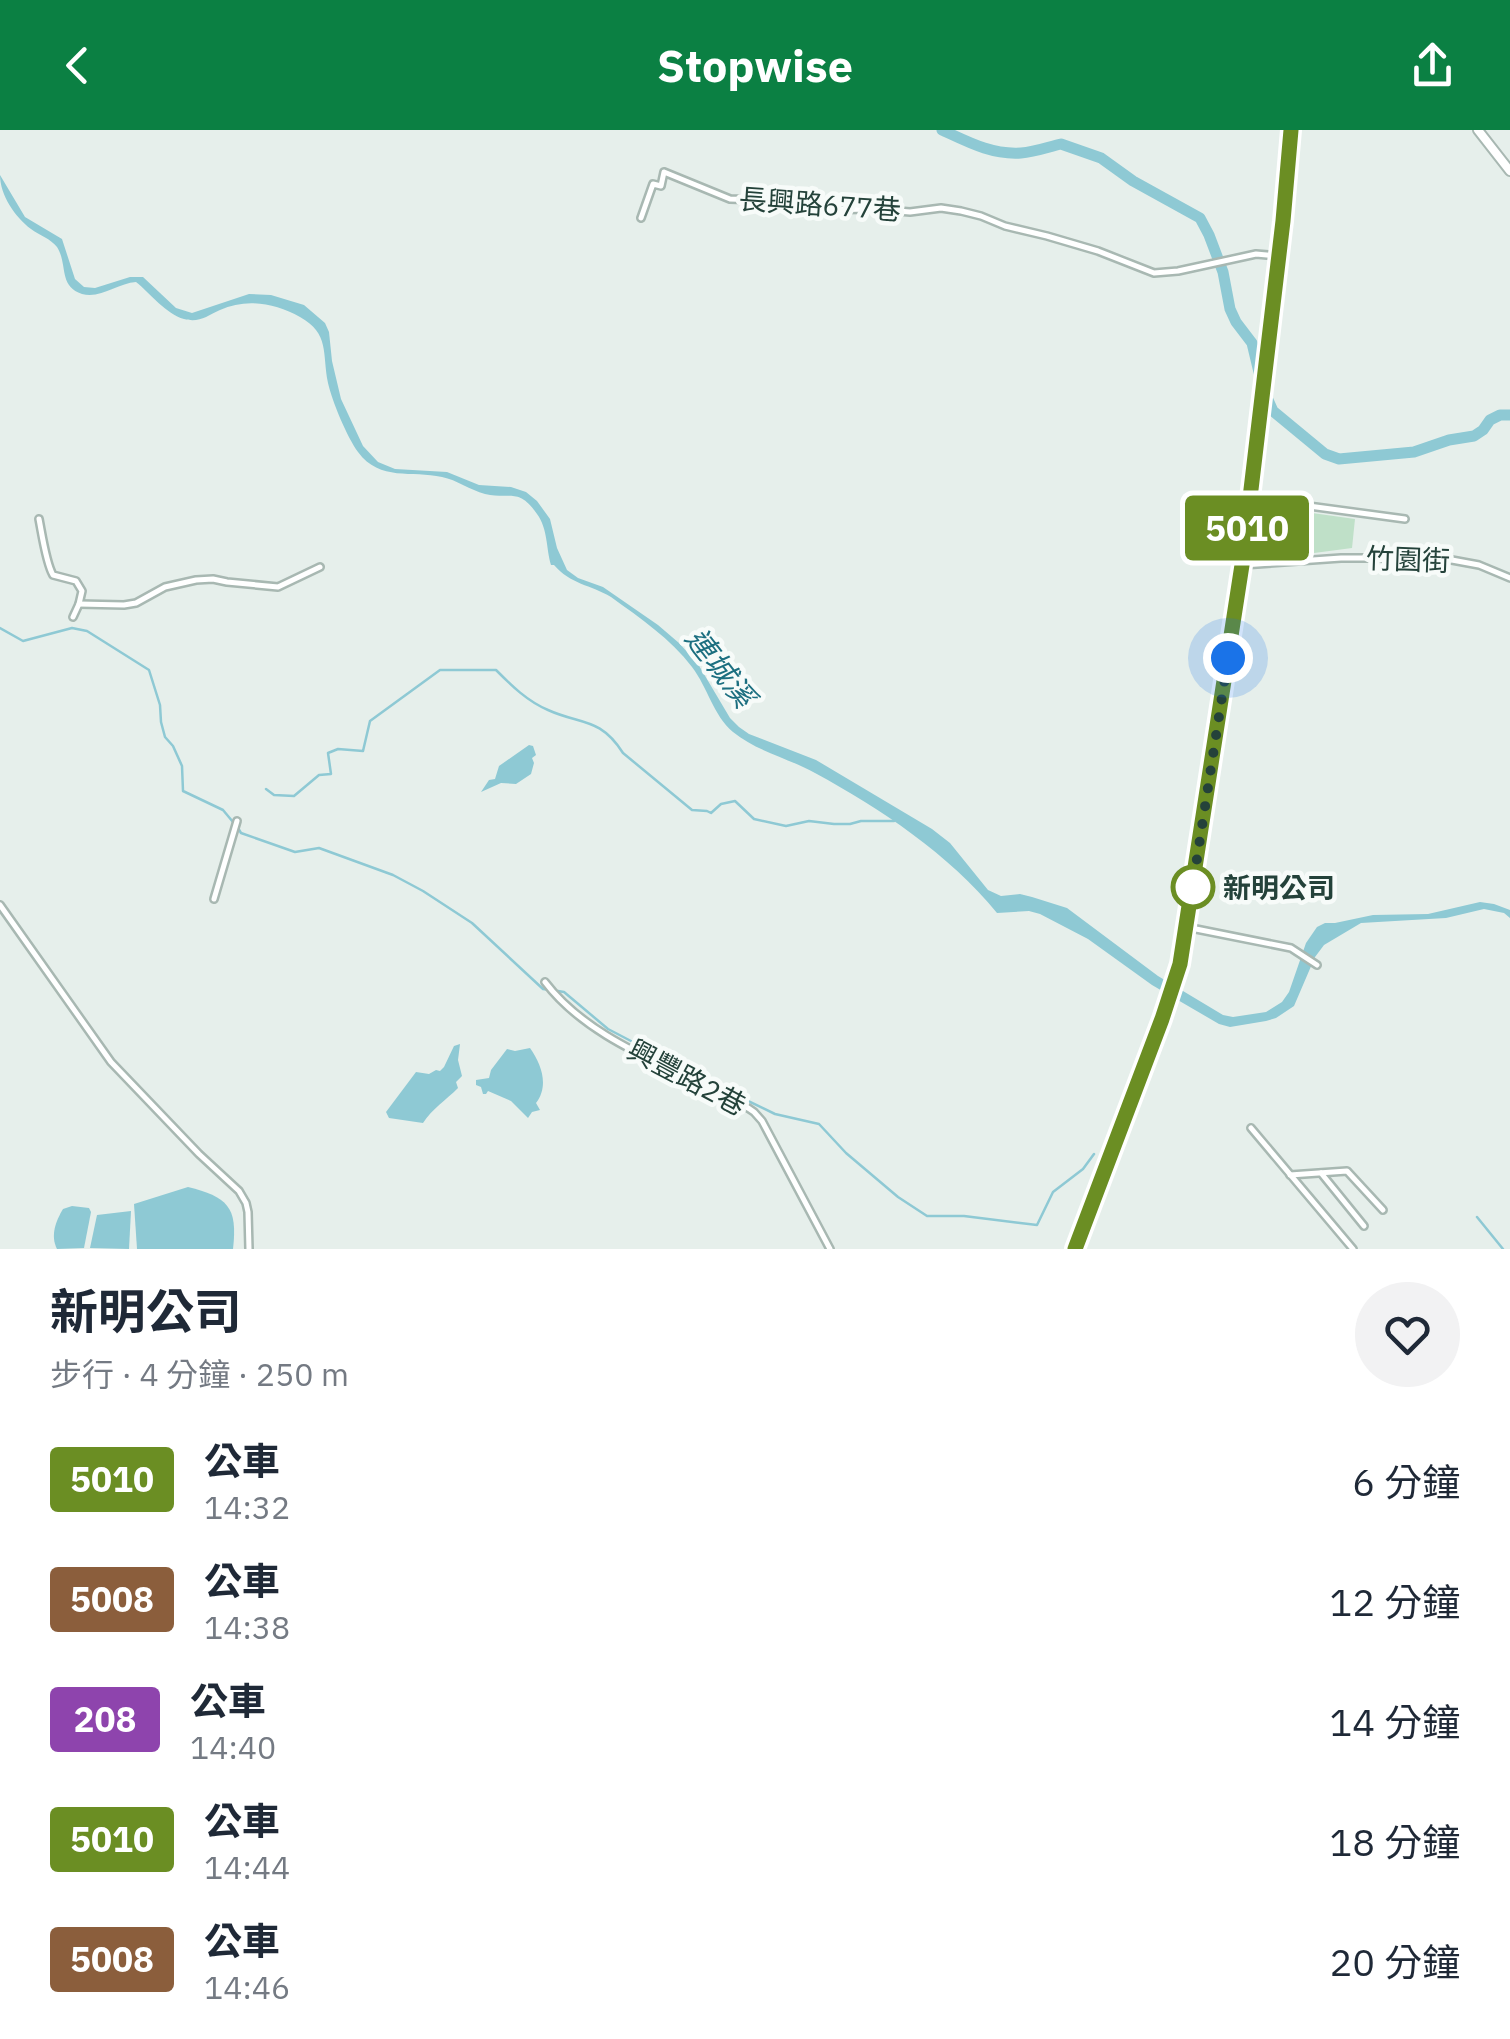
<!DOCTYPE html>
<html lang="zh-TW">
<meta charset="utf-8">
<style>
body{margin:0;font-family:"IBM Plex Sans","Noto Sans TC",sans-serif;background:#f2f2f3;color:#1f2937;height:100vh;display:flex;flex-direction:column;font-size:38px;white-space:nowrap}
*{box-sizing:border-box;margin:0}
p{font-size:32px;color:#747a83}
.icon{flex:none;width:55px;height:55px;fill:none;stroke:currentColor;stroke-width:2;stroke-linecap:round;stroke-linejoin:round}
.map{position:relative;height:1119px;overflow:hidden}
.drawer{display:flex;flex-direction:column;background:#fff;flex:1}
.drawer>*{flex:none}
.badge{padding:0 20px;border-radius:8px;font-size:35px;line-height:65px}
.you{position:absolute;width:50px;height:50px;margin:-25px;border:8px solid #fff;border-radius:50%;background:#1a73e8;box-shadow:0 0 0 15px #1a73e833}
.map>.badge{position:absolute;translate:-50% -50%;box-shadow:0 0 0 5px #fff}
.round{display:grid;place-items:center;flex:none;width:105px;height:105px;border-radius:52px;background:#f2f2f3}
.headline{display:flex;align-items:center;justify-content:space-between;height:170px;padding:0 50px}
h1{font-size:48px;font-weight:700;line-height:75px}
ul{padding:0;list-style:none}
li{display:flex;align-items:center;gap:30px;height:120px;padding:0 50px}
li div{flex:1}
li b{display:block;font-size:38px}
li em{font-style:normal}
li .badge{min-width:110px;font-weight:700;text-align:center}
header{display:flex;justify-content:space-between;align-items:center;height:130px;padding:0 50px;background:#0b8043;color:#fff;font-size:45px;font-weight:700}
.map>svg:first-child{display:block}
.green{fill:#bfe0c8}
.water{fill:#8ec9d4}
.lines{fill:none;stroke-linecap:round;stroke-linejoin:round}
.stream{stroke:#8ec9d4;stroke-width:2.5}
.river{stroke:#8ec9d4;stroke-width:11}
.minor-casing{stroke:#a8b8b2;stroke-width:10}
.tertiary-casing{stroke:#a8b8b2;stroke-width:12}
.secondary-casing{stroke:#a4bbb3;stroke-width:12}
.minor{stroke:#fff;stroke-width:5}
.tertiary{stroke:#fff;stroke-width:8}
.secondary{stroke:#fff;stroke-width:8}
.line-casing{stroke:#fff;stroke-width:22}
.line{stroke:#6b8e23;stroke-width:15}
.walk{stroke:#24423a;stroke-width:10;stroke-dasharray:0 18}
.stop-dot{fill:#fff;stroke:#6b8e23;stroke-width:5}
.labels{text-anchor:middle;dominant-baseline:central;stroke-width:9;stroke-linejoin:round;paint-order:stroke}
.street-label{font-size:28px;fill:#24423a;stroke:#f7fbf9}
.stop-label{font-size:28px;font-weight:bold;fill:#24423a;stroke:#f7fbf9;text-anchor:start}
.water-label{font-size:30px;font-style:italic;fill:#1c6f80;stroke:#f7fbf9}
</style>
<header><svg class="icon" aria-label="back" viewBox="0 0 24 24"><path d="M15 5l-7 7 7 7"/></svg>Stopwise<svg class="icon" aria-label="share" viewBox="0 0 24 24"><path d="M12 15V3M7 8l5-5 5 5M5 13v7h14v-7"/></svg></header>
<div class="map">
<svg width="1510" height="1119" viewBox="0 0 1510 1119">
<rect width="100%" height="100%" fill="#e6efeb"/>
<!-- green -->
<polygon class="green" points="1305,382 1355,389 1352,418 1299,425"/>
<!-- water -->
<g class="water">
<path d="M 0,45 L 25,87 L 62,109 L 75,149 L 84,157 L 95,158 L 130,147 L 143,147 L 176,178 L 192,183 L 249,164 L 271,165 L 304,175 L 325,193 L 329,202 L 332,231 L 341,269 L 363,316 L 378,332 L 395,339 L 447,342 L 479,355 L 511,357 L 526,362 L 537,371 L 550,389 L 557,418 L 567,440 L 578,448 L 603,457 L 658,495 L 679,513 L 698,534 L 730,588 L 739,597 L 749,604 L 816,630 L 932,699 L 950,713 L 988,760 L 1001,766 L 1020,764 L 1032,767 L 1067,778 L 1158,846 L 1223,885 L 1233,887 L 1266,882 L 1282,872 L 1289,862 L 1306,813 L 1317,797 L 1325,793 L 1335,793 L 1373,785 L 1428,784 L 1480,772 L 1494,774 L 1510,780 L 1510,788 L 1504,783 L 1484,779 L 1446,788 L 1361,793 L 1324,815 L 1315,827 L 1294,876 L 1276,888 L 1266,891 L 1230,897 L 1219,894 L 1152,855 L 1088,809 L 1040,784 L 1029,781 L 997,783 C 949,724 881,679 815,643 C 788,628 756,621 733,602 C 713,585 708,558 692,537 C 671,509 640,488 611,467 C 591,455 570,454 554,435 L 551,435 C 546,418 548,399 537,384 C 518,357 511,370 485,364 C 470,360 457,350 442,347 C 412,340 380,352 358,322 C 347,307 332,271 328,253 C 322,223 330,204 300,187 C 275,173 246,168 220,180 C 207,186 199,193 184,189 C 166,184 151,164 136,152 C 118,153 101,169 82,164 C 58,156 68,134 57,117 C 51,109 39,105 31,99 C 15,87 0,65 0,45 Z"/>
<polygon points="529,615 533,616 536,625 532,628 534,633 531,644 516,654 501,653 481,662 489,650 495,649 499,636"/>
<path d="M 460,914 L 458,930 L 462,946 L 456,952 L 458,958 C 446,970 432,979 423,993 L 389,988 L 386,982 L 416,942 L 429,944 L 436,940 L 440,941 L 444,937 L 454,916 Z"/>
<path d="M 530,918 C 542,935 549,956 536,973 L 540,980 L 532,982 L 528,988 L 511,971 L 488,961 L 486,964 L 483,964 L 481,957 L 476,955 L 476,950 L 489,948 L 491,940 L 507,919 L 515,921 Z"/>
<path d="M 188,1057 C 227,1067 238,1076 233,1119 L 137,1119 L 134,1074 Z"/>
<path d="M 72,1076 L 89,1078 L 91,1082 L 84,1118 L 57,1119 C 50,1105 56,1091 63,1079 Z"/>
<polygon points="131,1081 129,1119 90,1118 97,1085"/>
</g>
<g class="lines">
<!-- stream -->
<g class="stream">
<polyline points="0,498 23,511 72,498 87,501 149,540 160,575 161,592 165,607 173,616 182,636 183,661 223,680 233,692"/>
<path d="M 266,659 L 274,665 L 294,666 L 319,645 L 331,644 L 328,623 L 338,619 L 363,621 L 370,591 L 440,540 L 496,540 C 512,556 527,571 548,580 C 581,595 600,587 623,623 L 692,680 L 707,681 L 711,683 L 721,674 L 735,671 L 754,689 L 786,696 L 809,691 L 834,694 L 850,694 L 861,691 L 894,691"/>
<polyline points="238,698 241,703 295,722 319,718 393,745 423,761 472,793 543,859 550,860"/>
<polyline points="558,861 564,862 608,899 717,956 775,984 819,994 846,1023 898,1067 927,1086 964,1086 1037,1095 1053,1062 1083,1039 1094,1024"/>
<polyline points="1477,1087 1503,1119"/>
</g>
<!-- river -->
<path class="river" d="M 942,0 C 968,12 992,25 1021,23 C 1035,22 1048,17 1061,14 L 1101,28 L 1133,51 L 1200,88 L 1209,105 L 1223,142 L 1230,179 L 1236,192 L 1252,213 L 1263,259 L 1273,281 L 1325,324 L 1339,329 L 1414,322 L 1449,310 L 1474,306 L 1483,300 L 1490,290 L 1500,285 L 1510,285"/>
<defs>
<g id="minor">
<polyline points="641,88 653,54 661,56 664,42 730,69 787,71 813,80 874,79 910,82 941,78 961,81 981,86 1005,96 1047,106 1098,121 1154,143 1178,141 1256,124 1279,126"/>
<polyline points="1250,368 1405,389"/>
<path d="M 39,389 C 42,404 46,433 53,445 L 76,451 L 82,461 L 79,474 L 73,487"/>
<polyline points="1243,435 1341,428 1441,428 1479,435 1510,448"/>
<polyline points="79,474 124,475 136,473 165,457 196,450 213,449 227,452 278,457 320,437"/>
<polyline points="214,769 237,691"/>
<polyline points="0,775 111,932 199,1024 239,1061 246,1073 248,1082 249,1119"/>
<polyline points="1186,797 1291,818 1317,835"/>
<path d="M 545,852 C 585,905 656,931 713,960 C 727,967 742,973 754,982 L 762,991 L 830,1119"/>
<polyline points="1251,998 1353,1119"/>
<polyline points="1321,1043 1364,1096"/>
<polyline points="1290,1045 1347,1041 1383,1080"/>
</g>
<polyline id="tertiary" points="1478,0 1510,41"/>
<polyline id="secondary" points="1075,1119 1171,863 1179,835 1243,435 1287,57 1291,0"/>
</defs>
<!-- minor casing -->
<use href="#minor" class="minor-casing"/>
<!-- tertiary casing -->
<use href="#tertiary" class="tertiary-casing"/>
<!-- secondary casing -->
<use href="#secondary" class="secondary-casing"/>
<!-- minor -->
<use href="#minor" class="minor"/>
<!-- tertiary -->
<use href="#tertiary" class="tertiary"/>
<!-- secondary -->
<use href="#secondary" class="secondary"/>
</g>
<g class="lines">
<defs>
<polyline id="line" points="1075,1119 1162,889 1180,834 1242,435 1283,91 1291,0"/>
</defs>
<!-- line casing -->
<use href="#line" class="line-casing"/>
<!-- line -->
<use href="#line" class="line"/>
<!-- walk -->
<polyline class="walk" points="1193,757 1192,761 1228,528"/>
</g>
<!-- markers -->
<circle class="stop-dot" cx="1193" cy="757" r="20"/>
<g class="labels">
<!-- street labels -->
<g class="street-label">
<text transform="translate(820 74) rotate(4)">長興路677巷</text>
<text transform="translate(1408 429) rotate(2)">竹園街</text>
<text transform="translate(687 947) rotate(28)">興豐路2巷</text>
</g>
<!-- stop labels -->
<g class="stop-label">
<text x="1223" y="757">新明公司</text>
</g>
<!-- water labels -->
<g class="water-label">
<text transform="translate(721 537) rotate(52)">連城溪</text>
</g>
</g>
</svg>
<div class="you" style="left:1228px;top:528px"></div>
<b class="badge" style="left:1247px;top:398px;background:#6b8e23;color:#fff">5010</b>
</div>
<section class="drawer">
<div class="headline"><div><h1>新明公司</h1><p>步行 · 4 分鐘 · 250 m</p></div><a class="round"><svg class="icon" aria-label="heart" viewBox="0 0 24 24"><path d="M12 20l-8-8c-3-5 5-10 8-4 3-6 11-1 8 4z"/></svg></a></div>
<ul>
<li><span class="badge" style="background:#6b8e23;color:#fff">5010</span><div><b>公車</b><p>14:32</p></div><em>6 分鐘</em></li>
<li><span class="badge" style="background:#8b5e3c;color:#fff">5008</span><div><b>公車</b><p>14:38</p></div><em>12 分鐘</em></li>
<li><span class="badge" style="background:#8e44ad;color:#fff">208</span><div><b>公車</b><p>14:40</p></div><em>14 分鐘</em></li>
<li><span class="badge" style="background:#6b8e23;color:#fff">5010</span><div><b>公車</b><p>14:44</p></div><em>18 分鐘</em></li>
<li><span class="badge" style="background:#8b5e3c;color:#fff">5008</span><div><b>公車</b><p>14:46</p></div><em>20 分鐘</em></li>
</ul>
</section>
